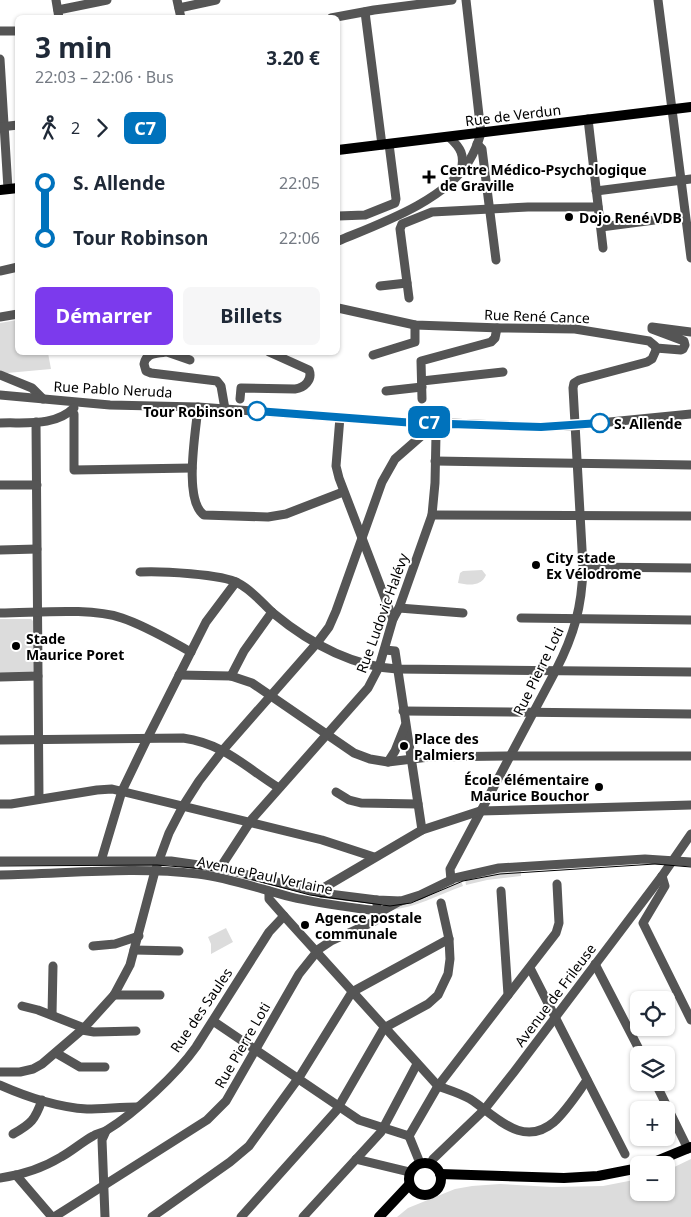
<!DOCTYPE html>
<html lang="fr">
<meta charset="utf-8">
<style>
body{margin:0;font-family:"Noto Sans",sans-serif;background:#f6f6f7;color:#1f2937;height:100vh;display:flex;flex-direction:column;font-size:19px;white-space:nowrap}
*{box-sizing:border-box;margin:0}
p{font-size:16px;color:#747a83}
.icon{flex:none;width:28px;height:28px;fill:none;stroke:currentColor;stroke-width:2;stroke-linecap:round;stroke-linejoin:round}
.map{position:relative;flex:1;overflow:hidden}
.side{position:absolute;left:15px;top:15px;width:325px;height:340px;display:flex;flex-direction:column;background:#fff;border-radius:8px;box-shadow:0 1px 4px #0004}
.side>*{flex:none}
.badge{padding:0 10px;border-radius:8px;font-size:18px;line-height:32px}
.buttons{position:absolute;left:630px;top:991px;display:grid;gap:10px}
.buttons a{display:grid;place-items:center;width:45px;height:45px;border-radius:8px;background:#fff;box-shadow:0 1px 4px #0004;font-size:25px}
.map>.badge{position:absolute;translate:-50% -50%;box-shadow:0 0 0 2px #fff}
.legs{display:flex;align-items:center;gap:8px;height:55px;padding:0 20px;font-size:16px}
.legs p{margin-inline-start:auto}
.overview{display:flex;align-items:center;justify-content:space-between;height:85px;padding:0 20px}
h1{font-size:28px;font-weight:700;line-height:38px}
.button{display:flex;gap:10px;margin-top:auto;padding:10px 20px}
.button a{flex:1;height:58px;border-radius:8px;background:#7c3aed;color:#fff;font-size:20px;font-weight:700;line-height:58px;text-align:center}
.button a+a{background:#f6f6f7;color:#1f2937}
ul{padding:0 20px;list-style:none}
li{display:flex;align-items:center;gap:18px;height:55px;font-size:19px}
li i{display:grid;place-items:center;width:8px;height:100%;margin:0 6px;background:currentColor}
li i::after{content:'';width:12px;height:12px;margin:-6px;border:4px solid;border-radius:50%;background:#fff}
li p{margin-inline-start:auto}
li:first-child i{background:linear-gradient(#0000 50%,currentColor 0)}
li:last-child i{background:linear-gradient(currentColor 50%,#0000 0)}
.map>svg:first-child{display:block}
.green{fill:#dcdcdc}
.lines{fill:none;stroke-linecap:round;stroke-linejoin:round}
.minor{stroke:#555;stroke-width:9}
.major{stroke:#000;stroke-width:10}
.tram{stroke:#000;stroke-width:1}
.line-1-casing{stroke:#fff;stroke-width:11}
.line-1{stroke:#0072bc;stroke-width:8}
.poi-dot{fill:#000;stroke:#fff;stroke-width:2}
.stop-1-dot{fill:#fff;stroke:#0072bc;stroke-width:2.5}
.labels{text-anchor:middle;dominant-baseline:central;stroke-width:4;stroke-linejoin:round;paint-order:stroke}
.street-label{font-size:14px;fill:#000;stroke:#fff}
.poi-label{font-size:14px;font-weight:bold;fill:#000;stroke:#fff;text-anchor:start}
.stop-label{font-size:14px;font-weight:bold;fill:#000;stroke:#fff;text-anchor:end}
</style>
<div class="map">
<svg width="691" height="1217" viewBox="0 0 691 1217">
<rect width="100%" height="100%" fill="#fff"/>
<!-- green -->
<g class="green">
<polygon points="17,320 18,352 48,353 51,369 7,373 0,371 0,323"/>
<path d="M 482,570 L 486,575 C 481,587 468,585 458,583 L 460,573 L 463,571 Z"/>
<polygon points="0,619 31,619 33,621 33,671 31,673 0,673"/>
<polygon points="521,871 521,876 487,880 466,885 465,879 499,872"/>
<path d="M 461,881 L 463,886 C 438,895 415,908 389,910 Z"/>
<polygon points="226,928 233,942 211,954 211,944 208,937"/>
<polygon points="691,1159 691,1217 397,1217 408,1208 455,1189 472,1186 500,1184 552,1187 603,1186 639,1179 639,1192 666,1192 666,1171"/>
</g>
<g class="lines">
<!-- minor -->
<g class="minor">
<polyline points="56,0 59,18"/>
<polyline points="177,0 181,18"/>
<polyline points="658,0 691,258"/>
<polyline points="179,8 216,0"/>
<polyline points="58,10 107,0"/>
<polyline points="365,12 382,145"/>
<polyline points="331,18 374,10 452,0"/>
<polyline points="0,31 18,31"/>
<polyline points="0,59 8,189"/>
<polyline points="588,119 603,248"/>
<polyline points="0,127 18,125"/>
<path d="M 449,137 C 461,148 465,155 461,171"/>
<polyline points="477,144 482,149 496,260"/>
<polyline points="596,191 691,179"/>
<polyline points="338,216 365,215 395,203 396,199 389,144"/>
<polyline points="601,227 685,216"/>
<path d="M 338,241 C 379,224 445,201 469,161 C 474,153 478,143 481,133 L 466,0"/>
<polyline points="0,271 18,267"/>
<polyline points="380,286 407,283"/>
<polyline points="409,298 400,229 402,224 432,212 528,207 598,207"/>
<path d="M 338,308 L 415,325 L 501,328 L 575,329 L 649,341 L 655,346 L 656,350 L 652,359 L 647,362 L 579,380 L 574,383 L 573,388 L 583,567 C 582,607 574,635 556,670 L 450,869 L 451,880"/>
<polyline points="0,317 18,314"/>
<polyline points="656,348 681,350 683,349 685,345 684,341 652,329 652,327 691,332"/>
<path d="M 165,352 C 155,354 146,353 144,364 L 146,371 L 151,373 L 217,381 L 221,386 L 225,409"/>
<polyline points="167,352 190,360"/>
<polyline points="373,355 415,342 415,325"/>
<polyline points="0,375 32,388 43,399"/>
<polyline points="422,381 503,372"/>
<polyline points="386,391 422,387"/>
<polyline points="0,395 110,405 198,407 427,424"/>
<path d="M 240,399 L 241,388 L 295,389 C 304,388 313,380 309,370 L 269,352"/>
<polyline points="422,399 421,361 491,342 495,338 497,328"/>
<path d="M 198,407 C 196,431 183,500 204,515 L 268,517 L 286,514 L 343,492"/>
<polyline points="71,411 74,414 74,470 192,468"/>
<polyline points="340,417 336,466 339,478 393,619"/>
<polyline points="36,422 39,799"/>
<path d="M 0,423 C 26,422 54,427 74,408"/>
<polyline points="441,425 451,423 541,427 569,426 691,414"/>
<polyline points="435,461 691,465"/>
<polyline points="0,485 37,485"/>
<polyline points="432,515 691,516"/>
<polyline points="0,550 37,549"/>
<polyline points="583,567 691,568"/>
<path d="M 140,572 C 160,571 222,574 238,583 C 252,590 262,603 273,613 C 308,642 351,666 397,669 L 691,672"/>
<polyline points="399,608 463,613"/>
<path d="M 0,613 C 35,613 90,607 122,618 C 146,626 169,640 191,652"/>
<polyline points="521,618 691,620"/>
<polyline points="385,650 395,651 422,830"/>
<polyline points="179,675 231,676 252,683 354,753 370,759 388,762 429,757 506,756 691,756"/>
<polyline points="231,676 244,651 272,612"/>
<polyline points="0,677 38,676"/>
<polyline points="403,711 691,714"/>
<path d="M 0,740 L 183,738 C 225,744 245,767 279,788"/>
<polyline points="388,762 395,751 405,726"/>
<polyline points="336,792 349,800 361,803 418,804"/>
<polyline points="0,804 11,804 97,790 112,789 322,840 374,857"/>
<polyline points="0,861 171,861 220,868 321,893 377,900 401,901 420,895 455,878 499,868 645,859 691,862"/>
<polyline points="101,861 122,791 147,739 206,622 236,582"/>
<polyline points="220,868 252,819 368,688 379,667 393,619 399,608 432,515 435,483 436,435"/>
<path d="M 0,875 C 66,874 133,866 198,874 C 230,878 260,889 291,897 C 320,904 349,907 378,911 L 382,911 L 400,901"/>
<polyline points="662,876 665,886 643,923 691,1020"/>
<path d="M 269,891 L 269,899 L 284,916 L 438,1086 C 449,1090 460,1093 470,1099 C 495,1115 522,1149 554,1122 C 567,1110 577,1094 587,1080"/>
<polyline points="321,893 325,887 422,830 480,811 691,805"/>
<polyline points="93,946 115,944 139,936"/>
<polyline points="134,950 179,951"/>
<polyline points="595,964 642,1055"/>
<polyline points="530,968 625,1154"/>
<polyline points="114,995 160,995"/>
<polyline points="508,995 556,933 559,923 557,884"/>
<polyline points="22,1006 38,1010 84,1028"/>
<polyline points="52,1015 53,966"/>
<polyline points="213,1021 359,1120 409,1136"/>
<polyline points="82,1030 94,1032 136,1031"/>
<polyline points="56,1053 80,1067 105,1067"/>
<polyline points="0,1072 20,1072 33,1069 42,1064 84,1028 114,995 130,965 155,871 169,833 183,806 199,781 223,750 317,643 329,627 336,611 382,482 395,459 427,431"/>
<polyline points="655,1082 688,1149"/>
<path d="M 0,1085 C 27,1097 57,1107 87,1109 C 103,1109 121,1107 137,1107"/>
<path d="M 13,1134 C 31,1124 35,1120 42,1100"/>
<polyline points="409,1136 438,1086 508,995 501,891"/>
<polyline points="409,1136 420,1163"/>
<polyline points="356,1159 410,1172"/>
<polyline points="431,1164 433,1159 484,1110 514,1072 662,876 691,834"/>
<polyline points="16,1175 52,1217"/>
<path d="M 0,1178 C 21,1175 43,1168 61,1157 C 72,1151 82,1142 93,1136 C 97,1133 103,1133 107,1130 C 135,1113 177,1074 196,1047 L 269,932 L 284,916"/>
<polyline points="54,1217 207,1120 226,1101 299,974 319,949 331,941 375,921 377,918 377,900"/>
<polyline points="105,1217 102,1140 106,1131"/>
<polyline points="152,1217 230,1162 249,1146 300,1076 352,992 449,939"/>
<polyline points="241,1217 336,1111 384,1028 428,1004 438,995 448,974 450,959 449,939 441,903"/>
<polyline points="303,1217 381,1132 417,1064"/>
</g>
<!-- major -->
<g class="major">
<polyline points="338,150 691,107"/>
<polyline points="0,190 18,188"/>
<circle cx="425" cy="1179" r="16"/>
<polyline points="647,1165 691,1147"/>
<polyline points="440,1174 564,1178 598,1176 639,1168"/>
<polyline points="379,1217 409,1185"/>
</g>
<!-- tram -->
<polyline class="tram" points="0,866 157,865 194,868 224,872 310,895 390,906 411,903 463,881 500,874 655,864 691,867"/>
</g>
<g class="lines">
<defs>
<polyline id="line-1" points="257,411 428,424 433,420 438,421 441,425 451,424 541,427 600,423"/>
</defs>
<!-- line-1 casing -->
<use href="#line-1" class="line-1-casing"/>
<!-- line-1 -->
<use href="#line-1" class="line-1"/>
</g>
<!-- markers -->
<g class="poi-dot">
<path d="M426.5 169.5h5v5h5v5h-5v5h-5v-5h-5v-5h5z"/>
<circle cx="569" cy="217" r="5"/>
<circle cx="536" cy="565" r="5"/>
<circle cx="16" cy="646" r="5"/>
<circle cx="404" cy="746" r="5"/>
<circle cx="599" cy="787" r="5"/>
<circle cx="305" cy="925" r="5"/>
</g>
<g class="stop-1-dot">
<circle cx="257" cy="411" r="9"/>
<circle cx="600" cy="423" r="9"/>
</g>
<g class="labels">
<!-- street labels -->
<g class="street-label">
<text transform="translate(513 115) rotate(-7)">Rue de Verdun</text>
<text transform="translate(537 316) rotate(2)">Rue René Cance</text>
<text transform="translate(113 389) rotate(3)">Rue Pablo Neruda</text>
<text transform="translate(382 613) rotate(-70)">Rue Ludovic Halévy</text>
<text transform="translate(538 671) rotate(-64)">Rue Pierre Loti</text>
<text transform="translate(265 875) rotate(12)">Avenue Paul Verlaine</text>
<text transform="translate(555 995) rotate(-53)">Avenue de Frileuse</text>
<text transform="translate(201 1010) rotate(-56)">Rue des Saules</text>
<text transform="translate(242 1045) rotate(-60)">Rue Pierre Loti</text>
</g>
<!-- poi labels -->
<g class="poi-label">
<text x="440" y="169">Centre Médico-Psychologique<tspan x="440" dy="16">de Graville</tspan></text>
<text x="579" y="217">Dojo René VDB</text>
<text x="546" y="557">City stade<tspan x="546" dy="16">Ex Vélodrome</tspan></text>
<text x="26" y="638">Stade<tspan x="26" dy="16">Maurice Poret</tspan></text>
<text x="414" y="738">Place des<tspan x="414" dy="16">Palmiers</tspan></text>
<text x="589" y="779" text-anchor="end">École élémentaire<tspan x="589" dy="16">Maurice Bouchor</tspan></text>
<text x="315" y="917">Agence postale<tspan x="315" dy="16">communale</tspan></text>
</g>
<!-- stop labels -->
<g class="stop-label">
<text x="243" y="411">Tour Robinson</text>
<text x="614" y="423" text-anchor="start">S. Allende</text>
</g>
</g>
</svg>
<div class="buttons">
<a><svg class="icon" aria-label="locate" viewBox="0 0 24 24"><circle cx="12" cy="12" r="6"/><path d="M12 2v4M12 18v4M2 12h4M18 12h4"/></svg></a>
<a><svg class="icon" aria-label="layers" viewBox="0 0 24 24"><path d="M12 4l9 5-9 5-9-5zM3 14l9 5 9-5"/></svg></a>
<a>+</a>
<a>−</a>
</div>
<b class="badge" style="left:429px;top:422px;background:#0072bc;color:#fff">C7</b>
<section class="side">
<div class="overview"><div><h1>3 min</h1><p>22:03 – 22:06 · Bus</p></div><b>3.20 €</b></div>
<div class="legs"><svg class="icon" aria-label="walk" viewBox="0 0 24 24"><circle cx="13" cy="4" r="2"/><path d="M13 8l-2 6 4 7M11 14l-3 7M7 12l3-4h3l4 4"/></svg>2<svg class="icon" aria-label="forward" viewBox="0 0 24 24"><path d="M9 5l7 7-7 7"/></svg><b class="badge" style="background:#0072bc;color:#fff">C7</b></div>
<ul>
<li><i style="color:#0072bc"></i><b>S. Allende</b><p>22:05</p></li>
<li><i style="color:#0072bc"></i><b>Tour Robinson</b><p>22:06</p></li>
</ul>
<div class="button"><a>Démarrer</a><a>Billets</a></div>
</section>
</div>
